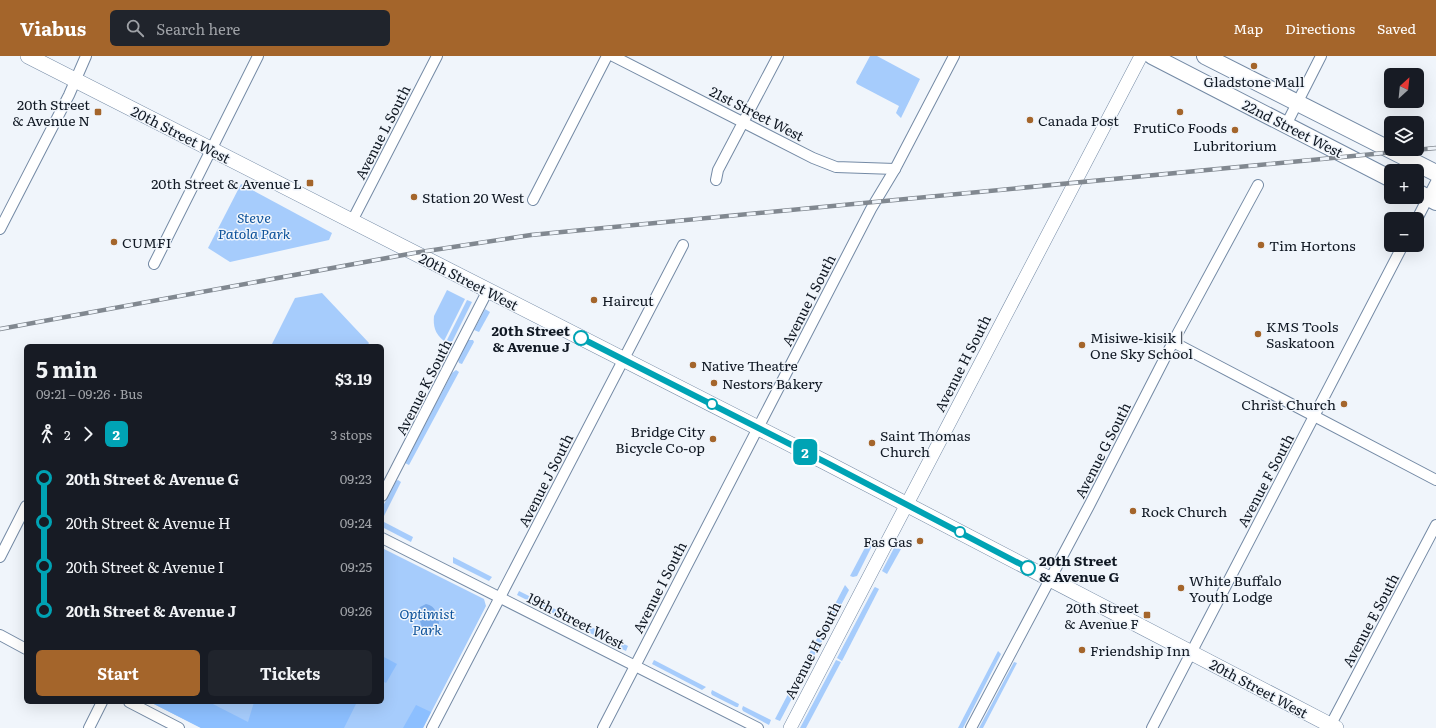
<!DOCTYPE html>
<meta charset="utf-8">
<style>
body{margin:0;font-family:Literata,serif;background:#20242c;color:#f1f3f6;height:100vh;display:flex;flex-direction:column;font-size:15px;white-space:nowrap}
*{box-sizing:border-box;margin:0}
p{font-size:13px;color:#9ea1a6}
.icon{flex:none;width:22px;height:22px;fill:none;stroke:currentColor;stroke-width:2;stroke-linecap:round;stroke-linejoin:round}
.map{position:relative;flex:1;overflow:hidden}
.side{position:absolute;left:24px;top:288px;width:360px;height:360px;display:flex;flex-direction:column;background:#171b24;border-radius:6px;box-shadow:0 4px 16px #0002}
.side>*{flex:none}
.badge{padding:0 8px;border-radius:6px;font-size:14px;line-height:26px}
.needle{width:26px;rotate:27deg}
.buttons{position:absolute;left:1384px;top:12px;display:grid;gap:8px}
.buttons a{display:grid;place-items:center;width:40px;height:40px;border-radius:6px;background:#171b24;box-shadow:0 4px 16px #0002;font-size:20px}
.map>.badge{position:absolute;translate:-50% -50%;box-shadow:0 0 0 2px #fff}
.legs{display:flex;align-items:center;gap:6px;height:44px;padding:0 12px;font-size:13px}
.legs p{margin-inline-start:auto}
.headline{display:flex;align-items:center;justify-content:space-between;height:68px;padding:0 12px}
h1{font-size:22px;font-weight:700;line-height:30px}
.cta{display:flex;gap:8px;margin-top:auto;padding:8px 12px}
.cta a{flex:1;height:46px;border-radius:6px;background:#a4652b;color:#fff;font-size:16px;font-weight:700;line-height:46px;text-align:center}
.cta a+a{background:#20242c;color:#f1f3f6}
ul{padding:0 12px;list-style:none}
li{display:flex;align-items:center;gap:14px;height:44px;font-size:15px}
li i{display:grid;place-items:center;width:6px;height:100%;margin:0 5px;background:currentColor}
li i::after{content:'';width:10px;height:10px;margin:-5px;border:3px solid;border-radius:50%;background:#171b24}
li p{margin-inline-start:auto}
li:first-child i{background:linear-gradient(#0000 50%,currentColor 0)}
li:last-child i{background:linear-gradient(currentColor 50%,#0000 0)}
header{display:flex;align-items:center;gap:24px;box-sizing:border-box;height:56px;padding:0 20px;background:#a4652b;color:#fff}
header strong{font-size:19px}
nav{display:flex;gap:22px;margin-inline-start:auto;font-size:14px}
.search{width:280px;height:36px;background:#20242c;display:flex;align-items:center;gap:10px;box-sizing:border-box;padding:0 14px;border-radius:6px;color:#9ea1a6;font-size:15px}
.map>svg:first-child{display:block}
.green{fill:#a6ccfc}
.forest{fill:#8cbfff}
.water{fill:#7baceb}
.lines{fill:none;stroke-linecap:round;stroke-linejoin:round}
.minor-casing{stroke:#748aa5;stroke-width:12}
.tertiary-casing{stroke:#748aa5;stroke-width:14}
.secondary-casing{stroke:#748aa5;stroke-width:16}
.primary-casing{stroke:#748aa5;stroke-width:18}
.minor{stroke:#fff;stroke-width:10}
.tertiary{stroke:#fff;stroke-width:13}
.secondary{stroke:#fff;stroke-width:15}
.primary{stroke:#fff;stroke-width:16}
.rail-casing{stroke:#818890;stroke-width:4.5}
.rail{stroke:#f0f5fb;stroke-width:3;stroke-dasharray:9;stroke-linecap:butt}
.line-1-casing{stroke:#fff;stroke-width:9}
.line-1{stroke:#00a3b4;stroke-width:6}
.poi-dot{fill:#a4652b;stroke:#f0f5fb;stroke-width:1.5}
.stop-1-dot{fill:#fff;stroke:#00a3b4;stroke-width:2}
.labels{text-anchor:middle;dominant-baseline:central;stroke-width:3;stroke-linejoin:round;paint-order:stroke}
.poi-label{font-size:14px;fill:#101823;stroke:#f0f5fb;text-anchor:start}
.street-label{font-size:14px;fill:#101823;stroke:#f0f5fb}
.park-label{font-size:14px;font-style:italic;fill:#0a509a;stroke:#f0f5fb}
.stop-label{font-size:14px;font-weight:bold;fill:#101823;stroke:#f0f5fb;text-anchor:end}
</style>
<header>
<strong>Viabus</strong>
<div class="search"><svg class="icon" aria-label="search" viewBox="0 0 24 24"><circle cx="10" cy="10" r="6"/><path d="M15 15l6 6"/></svg>Search here</div>
<nav><a>Map</a><a>Directions</a><a>Saved</a></nav>
</header>
<div class="map">
<svg width="1436" height="672" viewBox="0 0 1436 672">
<rect width="100%" height="100%" fill="#f0f5fb"/>
<!-- green -->
<g class="green">
<polygon points="870,0 877,0 920,23 901,62 896,57 899,50 857,28 856,26"/>
<polygon points="241,128 332,177 329,184 230,206 208,192"/>
<path d="M 447,234 L 465,243 L 444,285 C 435,278 433,270 434,260 Z"/>
<polygon points="322,237 369,287 367,290 271,290 295,242"/>
<polygon points="467,244 472,246 452,286 449,288 446,286"/>
<polygon points="485,253 490,256 479,276 474,274"/>
<polygon points="468,284 473,284 474,286 462,308 459,307 458,304"/>
<polygon points="456,314 459,316 409,409 405,407 452,317"/>
<polygon points="398,424 401,426 383,462 382,452 396,425"/>
<polygon points="384,466 413,481 411,486 382,471"/>
<polygon points="870,482 875,484 857,520 853,521 850,520"/>
<polygon points="382,492 484,543 486,550 423,672 201,672 150,646 382,646"/>
<polygon points="894,492 901,493 887,518 882,515"/>
<polygon points="453,501 492,521 489,525 453,507"/>
<polygon points="845,529 849,534 780,665 775,663"/>
<polygon points="875,531 879,533 842,605 837,602 874,532"/>
<polygon points="519,535 571,561 565,563 517,539"/>
<polygon points="578,564 628,590 626,595 578,571 577,568"/>
<polygon points="998,595 1001,598 963,672 958,672"/>
<polygon points="654,604 706,631 702,634 652,608"/>
<polygon points="836,604 841,606 806,672 800,672"/>
<polygon points="1014,606 1017,607 983,672 979,672"/>
<polygon points="712,634 739,648 738,651 736,651 712,639 711,637"/>
<polygon points="743,650 771,664 769,669 743,655 742,653"/>
</g>
<!-- forest -->
<g class="forest">
<polygon points="382,600 397,608 386,627 382,625"/>
<polygon points="150,646 209,646 248,666 254,646 357,646 344,672 201,672"/>
<polygon points="416,649 431,656 423,672 403,672"/>
</g>
<!-- water -->
<path class="water" d="M 426,548 C 436,550 437,558 439,567 C 436,574 427,580 422,571 C 420,567 419,560 418,556 L 420,551 Z"/>
<g class="lines">
<defs>
<g id="minor">
<polyline points="613,0 813,102 836,111 895,113"/>
<polyline points="1286,69 1321,0"/>
<polyline points="716,124 718,114 778,0"/>
<polyline points="533,144 607,0"/>
<polyline points="1417,163 1436,126"/>
<polyline points="352,165 437,0"/>
<polyline points="0,173 69,39 86,0"/>
<polyline points="154,208 258,0"/>
<polyline points="1173,286 1436,424"/>
<polyline points="382,440 488,234"/>
<polyline points="382,482 758,672"/>
<polyline points="0,501 26,450"/>
<polyline points="0,579 26,593"/>
<polyline points="129,646 179,672"/>
<polyline points="89,672 102,646"/>
<polyline points="432,672 683,189"/>
<polyline points="603,672 871,153 895,113 954,0"/>
<polyline points="971,672 1090,448 1173,286 1258,129"/>
<polyline points="1152,672 1403,189"/>
<polyline points="1329,672 1436,469"/>
</g>
<polyline id="tertiary" points="790,672 1141,0"/>
<polyline id="secondary" points="28,0 827,407 1336,672"/>
<g id="primary">
<polyline points="1152,0 1391,123"/>
<polyline points="1205,0 1436,117"/>
<polyline points="1417,136 1436,146"/>
</g>
</defs>
<!-- minor casing -->
<use href="#minor" class="minor-casing"/>
<!-- tertiary casing -->
<use href="#tertiary" class="tertiary-casing"/>
<!-- secondary casing -->
<use href="#secondary" class="secondary-casing"/>
<!-- primary casing -->
<use href="#primary" class="primary-casing"/>
<!-- minor -->
<use href="#minor" class="minor"/>
<!-- tertiary -->
<use href="#tertiary" class="tertiary"/>
<!-- secondary -->
<use href="#secondary" class="secondary"/>
<!-- primary -->
<use href="#primary" class="primary"/>
<defs>
<polyline id="rail" points="0,273 414,197 531,179 1436,92"/>
</defs>
<!-- rail casing -->
<use href="#rail" class="rail-casing"/>
<!-- rail -->
<use href="#rail" class="rail"/>
</g>
<g class="lines">
<defs>
<polyline id="line-1" points="581,282 827,407 1028,512"/>
</defs>
<!-- line-1 casing -->
<use href="#line-1" class="line-1-casing"/>
<!-- line-1 -->
<use href="#line-1" class="line-1"/>
</g>
<!-- markers -->
<g class="poi-dot">
<circle cx="1254" cy="10" r="4"/>
<rect x="94" y="52" width="8" height="8" rx="2"/>
<circle cx="1180" cy="56" r="4"/>
<circle cx="1030" cy="64" r="4"/>
<circle cx="1235" cy="74" r="4"/>
<rect x="306" y="123" width="8" height="8" rx="2"/>
<circle cx="414" cy="141" r="4"/>
<circle cx="114" cy="186" r="4"/>
<circle cx="1261" cy="189" r="4"/>
<circle cx="594" cy="244" r="4"/>
<circle cx="1258" cy="278" r="4"/>
<circle cx="1082" cy="289" r="4"/>
<circle cx="693" cy="309" r="4"/>
<circle cx="714" cy="327" r="4"/>
<circle cx="1344" cy="348" r="4"/>
<circle cx="713" cy="383" r="4"/>
<circle cx="872" cy="387" r="4"/>
<circle cx="1133" cy="455" r="4"/>
<circle cx="920" cy="485" r="4"/>
<circle cx="1181" cy="532" r="4"/>
<rect x="1143" y="555" width="8" height="8" rx="2"/>
<circle cx="1082" cy="594" r="4"/>
</g>
<g class="stop-1-dot">
<circle cx="581" cy="282" r="7"/>
<circle cx="712" cy="348" r="5"/>
<circle cx="960" cy="476" r="5"/>
<circle cx="1028" cy="512" r="7"/>
</g>
<g class="labels">
<!-- poi labels -->
<g class="poi-label">
<text x="1254" y="25" text-anchor="middle">Gladstone Mall</text>
<text x="90" y="48" text-anchor="end">20th Street<tspan x="90" dy="16">&amp; Avenue N</tspan></text>
<text x="1038" y="64">Canada Post</text>
<text x="1180" y="71" text-anchor="middle">FrutiCo Foods</text>
<text x="1235" y="89" text-anchor="middle">Lubritorium</text>
<text x="302" y="127" text-anchor="end">20th Street &amp; Avenue L</text>
<text x="422" y="141">Station 20 West</text>
<text x="122" y="186">CUMFI</text>
<text x="1269" y="189">Tim Hortons</text>
<text x="602" y="244">Haircut</text>
<text x="1266" y="270">KMS Tools<tspan x="1266" dy="16">Saskatoon</tspan></text>
<text x="1090" y="281">Misiwe-kisik |<tspan x="1090" dy="16">One Sky School</tspan></text>
<text x="701" y="309">Native Theatre</text>
<text x="722" y="327">Nestors Bakery</text>
<text x="1336" y="348" text-anchor="end">Christ Church</text>
<text x="705" y="375" text-anchor="end">Bridge City<tspan x="705" dy="16">Bicycle Co-op</tspan></text>
<text x="880" y="379">Saint Thomas<tspan x="880" dy="16">Church</tspan></text>
<text x="1141" y="455">Rock Church</text>
<text x="912" y="485" text-anchor="end">Fas Gas</text>
<text x="1189" y="524">White Buffalo<tspan x="1189" dy="16">Youth Lodge</tspan></text>
<text x="1139" y="551" text-anchor="end">20th Street<tspan x="1139" dy="16">&amp; Avenue F</tspan></text>
<text x="1090" y="594">Friendship Inn</text>
</g>
<!-- street labels -->
<g class="street-label">
<text transform="translate(757 57) rotate(27)">21st Street West</text>
<text transform="translate(1293 72) rotate(27)">22nd Street West</text>
<text transform="translate(382 76) rotate(-63)">Avenue L South</text>
<text transform="translate(181 78) rotate(27)">20th Street West</text>
<text transform="translate(469 225) rotate(27)">20th Street West</text>
<text transform="translate(808 244) rotate(-63)">Avenue I South</text>
<text transform="translate(962 307) rotate(-63)">Avenue H South</text>
<text transform="translate(423 331) rotate(-63)">Avenue K South</text>
<text transform="translate(1102 394) rotate(-63)">Avenue G South</text>
<text transform="translate(545 424) rotate(-63)">Avenue J South</text>
<text transform="translate(1265 424) rotate(-62)">Avenue F South</text>
<text transform="translate(659 531) rotate(-63)">Avenue I South</text>
<text transform="translate(576 564) rotate(27)">19th Street West</text>
<text transform="translate(1370 564) rotate(-62)">Avenue E South</text>
<text transform="translate(812 594) rotate(-63)">Avenue H South</text>
<text transform="translate(1259 632) rotate(28)">20th Street West</text>
</g>
<!-- park labels -->
<g class="park-label">
<text x="254" y="161">Steve<tspan x="254" dy="16">Patola Park</tspan></text>
<text x="427" y="557">Optimist<tspan x="427" dy="16">Park</tspan></text>
</g>
<!-- stop labels -->
<g class="stop-label">
<text x="570" y="274">20th Street<tspan x="570" dy="16">&amp; Avenue J</tspan></text>
<text x="1039" y="504" text-anchor="start">20th Street<tspan x="1039" dy="16">&amp; Avenue G</tspan></text>
</g>
</g>
</svg>
<div class="buttons">
<a><svg class="needle" viewBox="-14 -14 28 28"><path d="M0-13l5 13h-10z" fill="#e53935"/><path d="M0 13l5-13h-10z" fill="#9ea1a6"/></svg></a>
<a><svg class="icon" aria-label="layers" viewBox="0 0 24 24"><path d="M12 4l9 5-9 5-9-5zM3 14l9 5 9-5"/></svg></a>
<a>+</a>
<a>−</a>
</div>
<b class="badge" style="left:805px;top:396px;background:#00a3b4;color:#fff">2</b>
<section class="side">
<div class="headline"><div><h1>5 min</h1><p>09:21 – 09:26 · Bus</p></div><b>$3.19</b></div>
<div class="legs"><svg class="icon" aria-label="walk" viewBox="0 0 24 24"><circle cx="13" cy="4" r="2"/><path d="M13 8l-2 6 4 7M11 14l-3 7M7 12l3-4h3l4 4"/></svg>2<svg class="icon" aria-label="forward" viewBox="0 0 24 24"><path d="M9 5l7 7-7 7"/></svg><b class="badge" style="background:#00a3b4;color:#fff">2</b><p>3 stops</p></div>
<ul>
<li><i style="color:#00a3b4"></i><b>20th Street &amp; Avenue G</b><p>09:23</p></li>
<li><i style="color:#00a3b4"></i><span>20th Street &amp; Avenue H</span><p>09:24</p></li>
<li><i style="color:#00a3b4"></i><span>20th Street &amp; Avenue I</span><p>09:25</p></li>
<li><i style="color:#00a3b4"></i><b>20th Street &amp; Avenue J</b><p>09:26</p></li>
</ul>
<div class="cta"><a>Start</a><a>Tickets</a></div>
</section>
</div>
